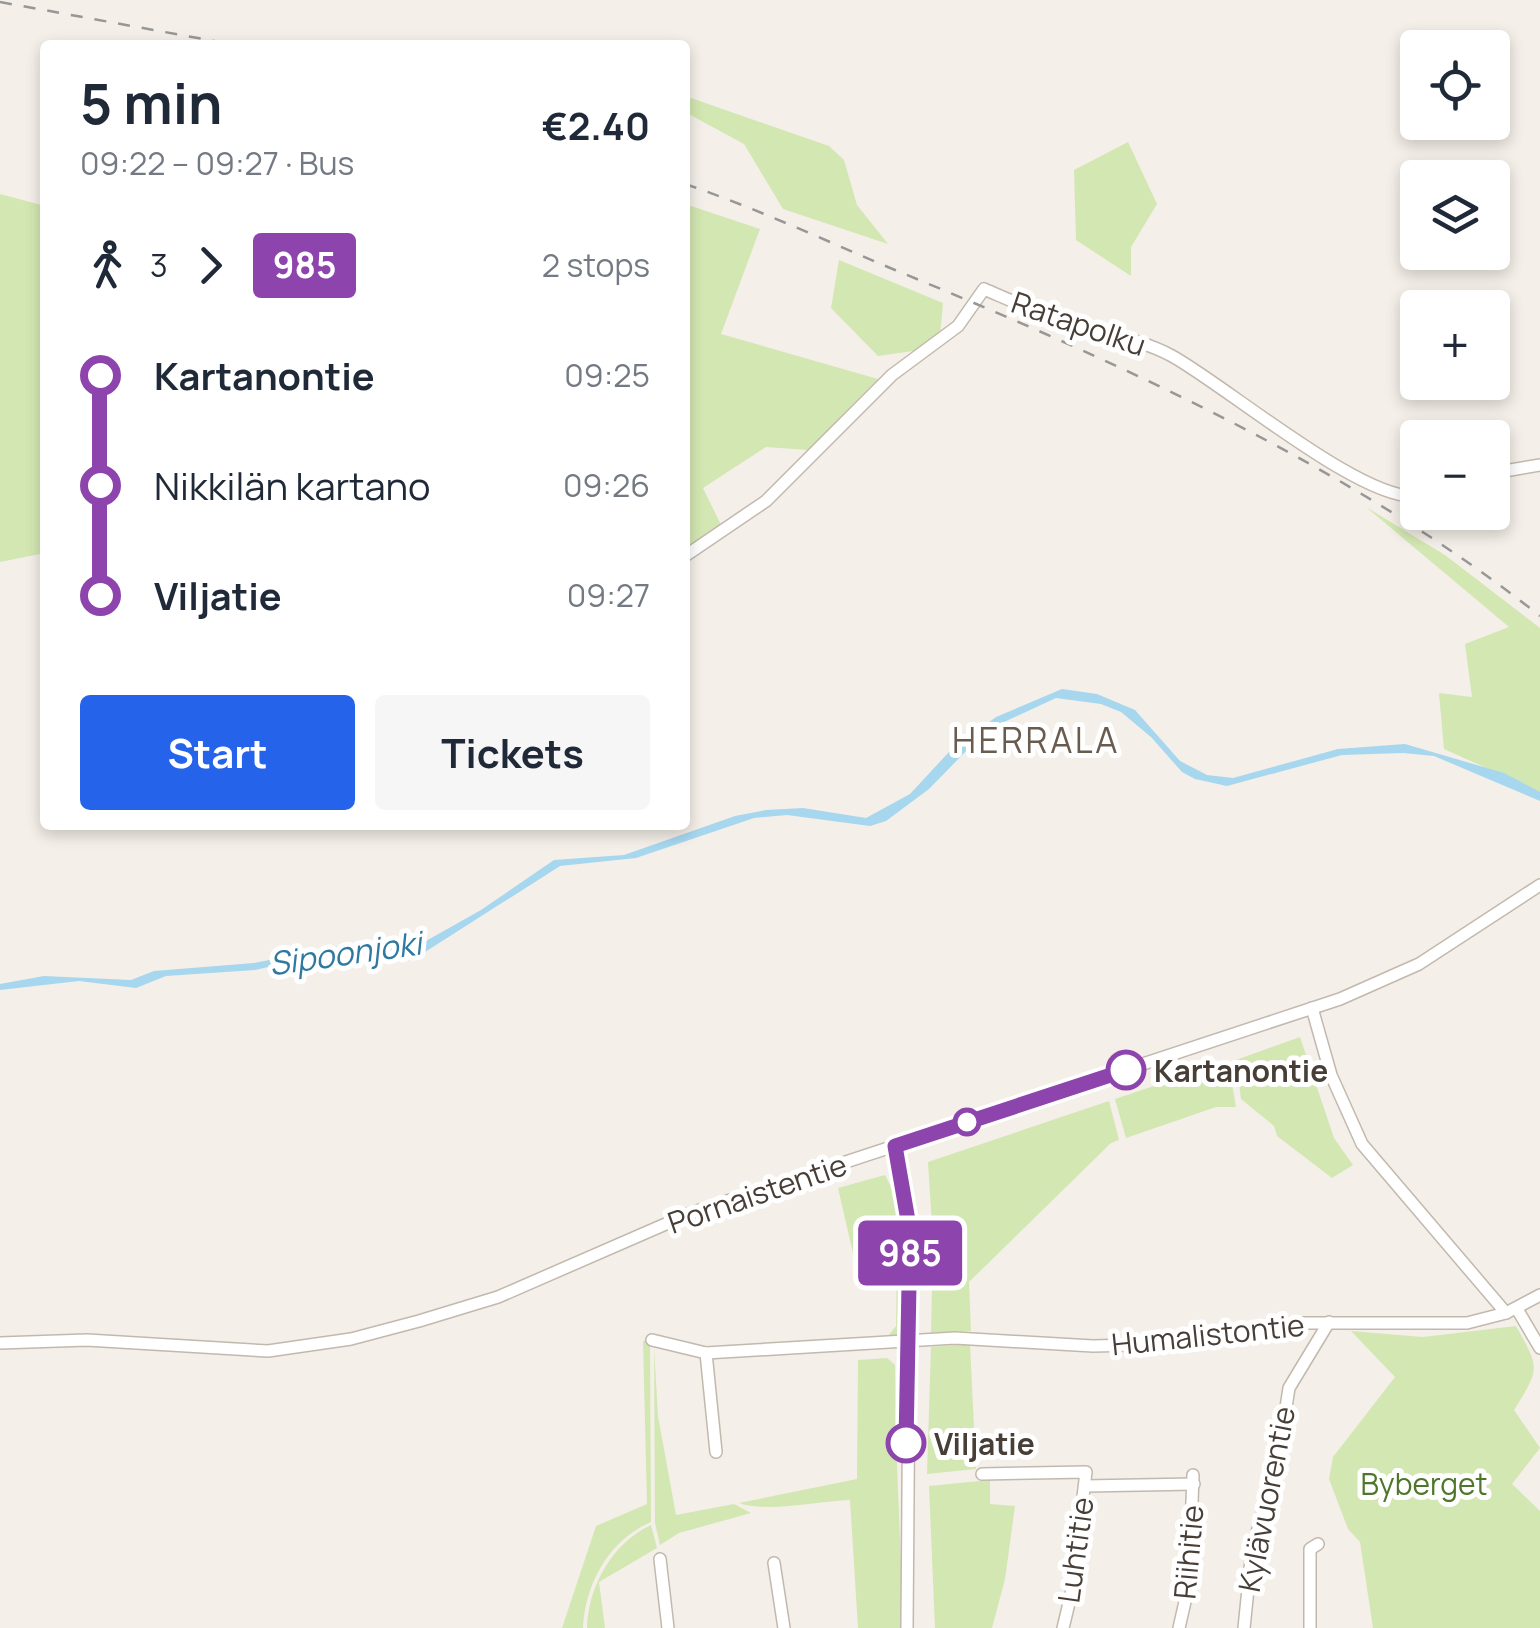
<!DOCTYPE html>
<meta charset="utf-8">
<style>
body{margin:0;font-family:Manrope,sans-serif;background:#f6f6f7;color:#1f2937;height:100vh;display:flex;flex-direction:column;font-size:38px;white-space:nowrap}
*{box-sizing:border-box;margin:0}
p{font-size:32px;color:#747a83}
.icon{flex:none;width:55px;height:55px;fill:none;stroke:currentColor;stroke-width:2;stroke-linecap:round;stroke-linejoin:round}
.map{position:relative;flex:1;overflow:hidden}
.panel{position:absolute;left:40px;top:40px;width:650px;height:790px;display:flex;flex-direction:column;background:#fff;border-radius:10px;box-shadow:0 5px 15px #0003}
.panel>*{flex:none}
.badge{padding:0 20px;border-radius:8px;font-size:35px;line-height:65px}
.controls{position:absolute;left:1400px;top:30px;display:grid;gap:20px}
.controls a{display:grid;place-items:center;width:110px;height:110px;border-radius:10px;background:#fff;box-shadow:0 5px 15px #0003;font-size:50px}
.map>.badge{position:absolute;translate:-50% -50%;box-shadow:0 0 0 5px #fff}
.legs{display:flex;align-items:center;gap:15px;height:110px;padding:0 40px;font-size:32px}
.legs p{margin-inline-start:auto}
.overview{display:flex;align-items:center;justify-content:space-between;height:170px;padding:0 40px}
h1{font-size:55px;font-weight:700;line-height:75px}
.cta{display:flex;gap:20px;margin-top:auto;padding:20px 40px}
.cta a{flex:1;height:115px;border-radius:10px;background:#2563eb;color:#fff;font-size:40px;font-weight:700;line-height:115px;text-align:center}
.cta a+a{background:#f6f6f7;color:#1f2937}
ul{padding:0 40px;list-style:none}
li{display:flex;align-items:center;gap:35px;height:110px;font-size:38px}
li i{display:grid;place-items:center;width:15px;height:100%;margin:0 12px;background:currentColor}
li i::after{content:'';width:25px;height:25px;margin:-12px;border:8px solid;border-radius:50%;background:#fff}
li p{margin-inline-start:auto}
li:first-child i{background:linear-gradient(#0000 50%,currentColor 0)}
li:last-child i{background:linear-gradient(currentColor 50%,#0000 0)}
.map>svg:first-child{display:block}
.green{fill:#d3e7b2}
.water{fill:#a6d7ee}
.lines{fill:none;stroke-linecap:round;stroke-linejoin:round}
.minor-casing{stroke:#c2b9ae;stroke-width:14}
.minor{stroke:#fff;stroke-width:11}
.rail{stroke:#979797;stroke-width:2.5;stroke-dasharray:12 12;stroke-linecap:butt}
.line-1-casing{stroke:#fff;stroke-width:22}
.line-1{stroke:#8e44ad;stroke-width:15}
.stop-1-dot{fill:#fff;stroke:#8e44ad;stroke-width:5}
.labels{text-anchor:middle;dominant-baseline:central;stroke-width:10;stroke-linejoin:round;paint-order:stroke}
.street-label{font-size:30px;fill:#473f37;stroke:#fff}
.stop-label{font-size:30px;font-weight:bold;fill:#473f37;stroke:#fff;text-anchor:start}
.park-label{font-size:30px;fill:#4e772b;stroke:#fff}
.water-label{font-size:32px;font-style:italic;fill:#2f79a0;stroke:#fff}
.quarter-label{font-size:35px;letter-spacing:2.5px;fill:#695c4e;stroke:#fff}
</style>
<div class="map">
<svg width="1540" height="1628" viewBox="0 0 1540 1628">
<rect width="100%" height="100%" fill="#f4efe8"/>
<!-- green -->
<g class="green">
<polygon points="688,97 829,146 844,160 857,205 888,244 783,209 744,144 685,112"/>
<polygon points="1128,142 1157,204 1131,247 1131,276 1076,240 1074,170"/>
<polygon points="0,194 45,206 45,582 40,554 0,562"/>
<polygon points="685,204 760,229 721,334 878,379 808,450 766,447 703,488 721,525 685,551"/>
<polygon points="839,260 943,303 940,336 913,351 878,356 831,308"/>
<polygon points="1366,507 1445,555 1540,628 1540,792 1444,749 1439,693 1472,697 1465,644 1509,627"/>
<polygon points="1300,1037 1334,1138 1353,1165 1332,1178 1277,1136 1274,1126 1241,1099 1236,1060"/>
<polygon points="1228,1061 1236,1107 1216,1107 1126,1138 1115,1099"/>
<polygon points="1109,1101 1119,1140 1111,1143 969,1282 971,1331 931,1333 933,1241 928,1162"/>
<path d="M 885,1175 C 911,1222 904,1282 901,1335 L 885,1340 L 896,1326 L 897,1261 L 855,1262 L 838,1188 Z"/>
<path d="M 1516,1326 C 1540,1369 1540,1368 1514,1410 L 1540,1448 L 1512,1484 L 1540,1511 L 1540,1628 L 1373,1628 L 1360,1542 L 1348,1529 L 1329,1479 L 1333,1457 L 1395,1377 L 1351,1331 L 1423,1337 Z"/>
<path d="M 650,1340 L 651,1522 C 609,1540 585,1584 583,1628 L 562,1628 L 596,1526 L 647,1504 L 643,1341 Z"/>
<polygon points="970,1344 976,1469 927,1474 931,1347"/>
<polygon points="654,1348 658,1416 676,1515 734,1504 751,1513 679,1533 660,1545 655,1523"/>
<path d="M 887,1358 L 895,1365 C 895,1453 901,1540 903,1628 L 858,1628 L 850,1500 C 818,1501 766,1513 739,1503 L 857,1479 L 858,1360 Z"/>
<polygon points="990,1480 990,1504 1015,1506 1005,1579 992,1628 935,1628 929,1486"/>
<path d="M 651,1525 L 657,1548 L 599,1582 L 605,1628 L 587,1628 C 588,1587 612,1543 651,1525 Z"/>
</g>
<!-- water -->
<polygon class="water" points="1062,689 1097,694 1135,710 1180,761 1207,775 1233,778 1338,749 1405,744 1504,773 1540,792 1540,801 1434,756 1403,753 1342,755 1227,786 1195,779 1182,772 1151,737 1121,712 1101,704 1056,698 1004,722 970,747 929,789 886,821 870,826 787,815 754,818 636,858 560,866 425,952 345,950 255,970 166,976 136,988 79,981 0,990 0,984 44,976 131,980 154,971 254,963 360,942 417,946 481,910 554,860 624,855 735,816 766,810 803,808 866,818 910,794 949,752 996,717"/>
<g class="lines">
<defs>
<g id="minor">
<polyline points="1492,473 1540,465"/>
<path d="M 685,556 L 766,501 L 892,375 L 958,326 L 984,289 C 1012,301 1040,314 1070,323 C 1103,334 1141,339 1172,356 C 1225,385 1364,503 1418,496"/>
<polyline points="1312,1008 1331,1075 1362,1144 1506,1313"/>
<polyline points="895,1145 910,1233 907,1628"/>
<polyline points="1517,1309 1540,1348"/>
<polyline points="652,1340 706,1353 955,1338 1093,1346 1174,1344 1291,1323 1467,1323 1506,1313 1540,1295"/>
<polyline points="0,1343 87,1340 268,1351 351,1339 419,1321 498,1297 691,1213 1340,999 1419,964 1540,885"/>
<polyline points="706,1353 716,1452"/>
<polyline points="982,1474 1086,1472 1071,1595 1063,1628"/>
<polyline points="1085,1486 1194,1484"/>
<polyline points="660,1559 668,1628"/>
<polyline points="774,1563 784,1628"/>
<polyline points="1179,1628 1189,1584 1193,1475"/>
<polyline points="1244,1628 1252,1550 1278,1459 1289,1388 1329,1322"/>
<polyline points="1310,1628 1310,1549 1318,1544"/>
</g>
</defs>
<!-- minor casing -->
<use href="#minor" class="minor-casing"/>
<!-- minor -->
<use href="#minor" class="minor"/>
<!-- rail -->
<g class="rail">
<polyline points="0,2 236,45"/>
<path d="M 685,184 C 756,208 826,241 895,270 C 1116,361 1352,467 1540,616"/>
</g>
</g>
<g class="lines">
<defs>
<polyline id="line-1" points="906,1443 910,1232 895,1146 1126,1070"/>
</defs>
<!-- line-1 casing -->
<use href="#line-1" class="line-1-casing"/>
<!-- line-1 -->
<use href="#line-1" class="line-1"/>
</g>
<!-- markers -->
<g class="stop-1-dot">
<circle cx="1126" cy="1070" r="18"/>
<circle cx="967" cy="1122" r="12"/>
<circle cx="906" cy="1443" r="18"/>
</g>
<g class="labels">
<!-- street labels -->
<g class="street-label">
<text transform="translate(1079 323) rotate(19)">Ratapolku</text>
<text transform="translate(757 1193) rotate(-19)">Pornaistentie</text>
<text transform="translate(1208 1334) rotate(-6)">Humalistontie</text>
<text transform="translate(1266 1499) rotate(-79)">Kylävuorentie</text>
<text transform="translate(1075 1550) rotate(-82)">Luhtitie</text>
<text transform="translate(1188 1552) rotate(-85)">Riihitie</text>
</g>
<!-- stop labels -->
<g class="stop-label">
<text x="1154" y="1070">Kartanontie</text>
<text x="934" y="1443">Viljatie</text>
</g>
<!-- park labels -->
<g class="park-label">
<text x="1424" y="1483">Byberget</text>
</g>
<!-- water labels -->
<g class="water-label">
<text transform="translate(345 953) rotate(-8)">Sipoonjoki</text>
</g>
<!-- quarter labels -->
<g class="quarter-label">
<text x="1036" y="740">HERRALA</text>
</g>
</g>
</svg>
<div class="controls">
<a><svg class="icon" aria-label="locate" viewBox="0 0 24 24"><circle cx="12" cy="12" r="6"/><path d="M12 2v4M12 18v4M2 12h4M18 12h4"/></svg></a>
<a><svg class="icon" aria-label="layers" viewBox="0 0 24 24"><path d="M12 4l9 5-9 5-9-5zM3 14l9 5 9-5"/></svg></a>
<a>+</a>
<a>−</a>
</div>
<b class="badge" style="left:910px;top:1253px;background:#8e44ad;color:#fff">985</b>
<section class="panel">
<div class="overview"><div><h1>5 min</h1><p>09:22 – 09:27 · Bus</p></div><b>€2.40</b></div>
<div class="legs"><svg class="icon" aria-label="walk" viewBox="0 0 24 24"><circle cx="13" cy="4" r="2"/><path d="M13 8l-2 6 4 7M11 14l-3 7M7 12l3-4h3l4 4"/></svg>3<svg class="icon" aria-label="forward" viewBox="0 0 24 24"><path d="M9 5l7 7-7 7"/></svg><b class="badge" style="background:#8e44ad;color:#fff">985</b><p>2 stops</p></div>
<ul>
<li><i style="color:#8e44ad"></i><b>Kartanontie</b><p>09:25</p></li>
<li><i style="color:#8e44ad"></i><span>Nikkilän kartano</span><p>09:26</p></li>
<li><i style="color:#8e44ad"></i><b>Viljatie</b><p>09:27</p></li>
</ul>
<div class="cta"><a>Start</a><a>Tickets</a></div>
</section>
</div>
